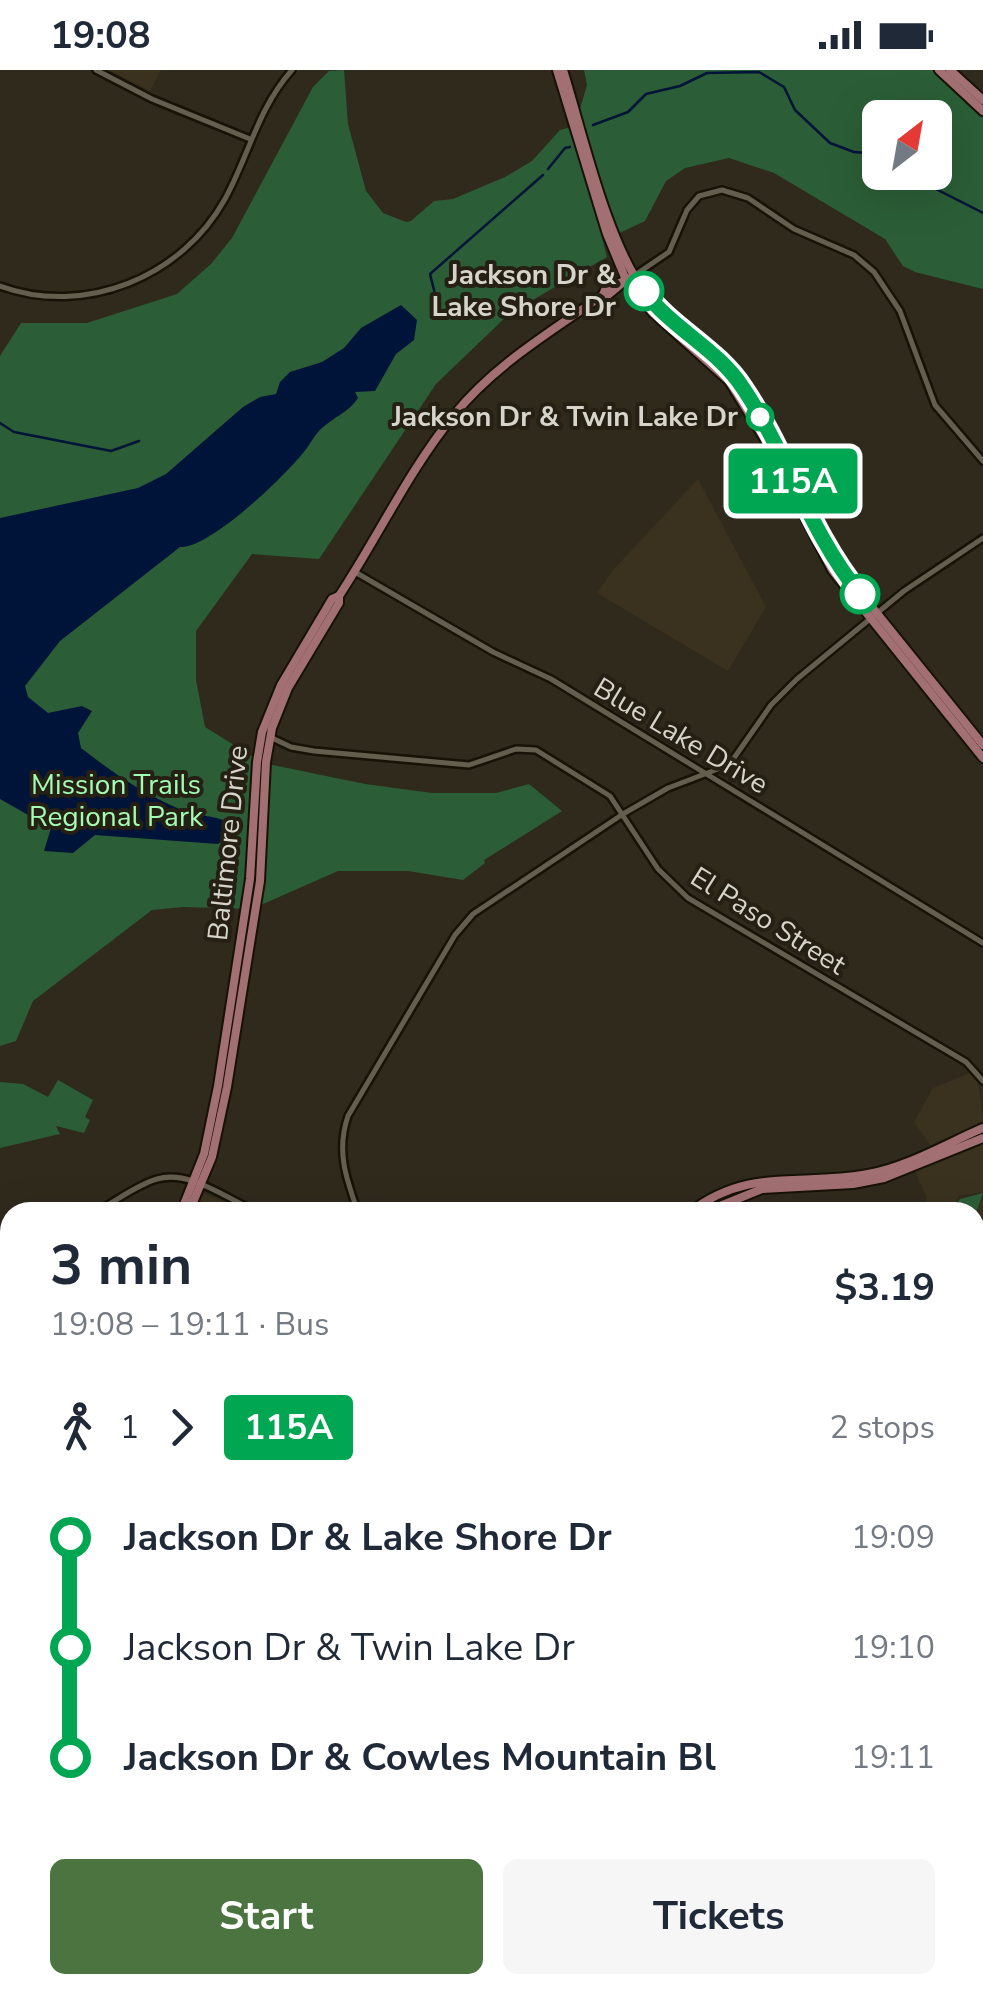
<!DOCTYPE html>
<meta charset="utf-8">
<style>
body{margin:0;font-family:"Nunito Sans",sans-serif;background:#f6f6f7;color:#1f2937;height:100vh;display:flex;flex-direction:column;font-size:38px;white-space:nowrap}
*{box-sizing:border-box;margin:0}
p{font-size:32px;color:#747a83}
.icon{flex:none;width:55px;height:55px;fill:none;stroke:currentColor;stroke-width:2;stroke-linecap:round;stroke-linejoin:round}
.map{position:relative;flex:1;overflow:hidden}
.side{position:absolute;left:0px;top:1132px;width:985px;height:792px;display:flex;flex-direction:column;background:#fff;border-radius:30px 30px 0 0;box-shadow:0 10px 40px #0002}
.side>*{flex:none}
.badge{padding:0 20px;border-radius:8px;font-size:35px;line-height:65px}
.needle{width:65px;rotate:31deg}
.fabs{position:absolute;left:862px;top:30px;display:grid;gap:20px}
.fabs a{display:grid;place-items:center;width:90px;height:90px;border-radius:15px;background:#fff;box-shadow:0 10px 40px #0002;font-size:50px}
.map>.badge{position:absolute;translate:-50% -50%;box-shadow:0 0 0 5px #fff}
.legs{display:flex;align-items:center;gap:15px;height:110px;padding:0 50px;font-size:32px}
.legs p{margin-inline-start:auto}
.summary{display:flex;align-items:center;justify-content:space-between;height:170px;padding:0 50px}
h1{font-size:55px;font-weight:700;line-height:75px}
.cta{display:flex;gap:20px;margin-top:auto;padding:20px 50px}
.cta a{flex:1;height:115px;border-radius:15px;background:#4c7441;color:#fff;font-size:40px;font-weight:700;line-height:115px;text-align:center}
.cta a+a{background:#f6f6f7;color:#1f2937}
ul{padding:0 50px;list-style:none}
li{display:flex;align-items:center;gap:35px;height:110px;font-size:38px}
li i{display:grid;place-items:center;width:15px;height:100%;margin:0 12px;background:currentColor}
li i::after{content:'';width:25px;height:25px;margin:-12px;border:8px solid;border-radius:50%;background:#fff}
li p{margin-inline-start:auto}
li:first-child i{background:linear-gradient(#0000 50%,currentColor 0)}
li:last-child i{background:linear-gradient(currentColor 50%,#0000 0)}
.status{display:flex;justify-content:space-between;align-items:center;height:70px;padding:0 50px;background:#fff;direction:ltr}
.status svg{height:28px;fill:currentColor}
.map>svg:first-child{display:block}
.built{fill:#3a321e}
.green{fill:#2b5e36;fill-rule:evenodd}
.water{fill:#001339}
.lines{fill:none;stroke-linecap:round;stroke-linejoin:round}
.stream{stroke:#001339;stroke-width:2.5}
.minor-casing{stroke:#171206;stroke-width:10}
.major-casing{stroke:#171206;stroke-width:12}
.highway-casing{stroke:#171206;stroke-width:14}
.minor{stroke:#645e4f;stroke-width:5}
.major{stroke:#a26f72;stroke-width:8}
.highway{stroke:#cb7b89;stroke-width:9}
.tram{stroke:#aba79d;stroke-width:2.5}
.rail{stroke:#aba79d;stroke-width:2.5;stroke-dasharray:5 10;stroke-linecap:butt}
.major-bridge-casing{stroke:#171206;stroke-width:12;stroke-linecap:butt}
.major-bridge{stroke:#a26f72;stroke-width:8}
.line-1-casing{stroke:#fff;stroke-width:22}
.line-1{stroke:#00a651;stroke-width:15}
.stop-1-dot{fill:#fff;stroke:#00a651;stroke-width:5}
.labels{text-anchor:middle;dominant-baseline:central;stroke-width:8;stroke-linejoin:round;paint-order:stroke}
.stop-label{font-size:28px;font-weight:bold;fill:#d7d4cb;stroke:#252013;text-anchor:end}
.street-label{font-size:28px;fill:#d7d4cb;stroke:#252013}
.park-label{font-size:28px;fill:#a2fcb3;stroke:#252013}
</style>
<div class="status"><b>19:08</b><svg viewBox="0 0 49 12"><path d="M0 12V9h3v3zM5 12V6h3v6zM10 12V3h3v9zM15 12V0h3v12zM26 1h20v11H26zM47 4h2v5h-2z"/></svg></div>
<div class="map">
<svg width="983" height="1924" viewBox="0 0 983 1924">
<rect width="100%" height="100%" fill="#2f2a1c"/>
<!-- built -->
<g class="built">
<polygon points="109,0 161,0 150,21"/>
<polygon points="698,409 766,537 728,601 597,523 614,499"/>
<polygon points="970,1003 978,1011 983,1051 931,1076 914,1052 933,1018"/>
<polygon points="983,1074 983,1122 959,1126 949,1142 929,1142 926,1126 915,1101"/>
<polygon points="204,1123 246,1142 195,1142"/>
<polygon points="983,1130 983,1306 975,1311 975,1149 979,1132"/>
<polygon points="983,1901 983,1924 880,1924 886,1917 894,1915 975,1915 975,1903"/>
</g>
<!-- green -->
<g class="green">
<path d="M 344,0 L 348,54 L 366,121 L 383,143 L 406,152 L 411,151 L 434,131 L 453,129 L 505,107 L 532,91 L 560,60 L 575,56 L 587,15 L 584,0 L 932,0 L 983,46 L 983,219 L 915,202 L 903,196 L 885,169 L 774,103 L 729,88 L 685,98 L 666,111 L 645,151 L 611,167 L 602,168 L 607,187 L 510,243 L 436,314 L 319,489 L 252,484 L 196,561 L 196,610 L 205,657 L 263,693 L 365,714 L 432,723 L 496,723 L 529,714 L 562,741 L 484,790 L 485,793 L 463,810 L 408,801 L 338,801 L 252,839 L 183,837 L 152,840 L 33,931 L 16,971 L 0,976 L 0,286 L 21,253 L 87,253 L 177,224 L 211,194 L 232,168 L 313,17 L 329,1 ZM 880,48 L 935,48 L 935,102 L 880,102 Z"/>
<polygon points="58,1010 93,1030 85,1047 90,1050 84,1063 56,1056 60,1064 0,1078 0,1012 23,1014 48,1027"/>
<polygon points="983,1123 975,1146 975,1142 951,1142 960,1129"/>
</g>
<!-- water -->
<path class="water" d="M 401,235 L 417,250 L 414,270 L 396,284 L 375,321 L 355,322 L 358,328 C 349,342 334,347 322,358 C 314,365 310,375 303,383 C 284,407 209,479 180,477 L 60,571 L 25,616 L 28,627 L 48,643 L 82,636 L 92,641 L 78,663 L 81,678 C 113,703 145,725 182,740 C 197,746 213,745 228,752 L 232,764 L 218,774 L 95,765 L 73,783 L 44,781 L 51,758 L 0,729 L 0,448 L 138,418 L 166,404 L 243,337 L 260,327 L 276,324 L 280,312 L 290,302 L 322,292 L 344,278 L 361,258 Z"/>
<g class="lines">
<!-- stream -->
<g class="stream">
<polyline points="593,55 628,42 646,24 680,16 707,3 759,2 784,17 795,40 830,73 854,82 880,84"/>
<polyline points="548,99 565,78 570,77"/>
<polyline points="913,102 930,116 983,143"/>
<polyline points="438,236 430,204 543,105"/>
<polyline points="0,353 14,362 111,381 139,371"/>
<polyline points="0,1341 10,1330"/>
<polyline points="0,1767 9,1772"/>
</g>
<defs>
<g id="minor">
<polyline points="96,0 152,29 250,69"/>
<polyline points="635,205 669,182 687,140 699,126 722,120 748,128 794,159 854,185 874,202 900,241 935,335 983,391"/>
<path d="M 0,216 C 85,247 182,207 225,129 C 249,85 258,38 292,0"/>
<polyline points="355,502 493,582 551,609 983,873"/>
<polyline points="270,667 291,677 314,681 469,695 516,679 536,680 610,726 658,799 688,828 966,992 983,1011"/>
<path d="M 95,1142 C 115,1132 136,1115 157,1109 C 191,1099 229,1131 259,1142"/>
<path d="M 358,1142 C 346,1108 336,1081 348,1046 L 455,865 L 473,844 L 623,744 L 668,718 L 718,699 L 734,688 L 771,635 L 797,609 L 904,521 L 983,468"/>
<polyline points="0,1646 10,1656"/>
<polyline points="975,1775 983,1773"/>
<polyline points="975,1898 983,1896"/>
<polyline points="857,1924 866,1915"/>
</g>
<g id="major">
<polyline points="557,0 607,164 626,210 652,242 729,311 764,368 832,500 983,688"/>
<path d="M 563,0 C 583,64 607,174 647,225 C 672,258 710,277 737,309 L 838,495 L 983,675"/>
<polyline points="939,0 983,41"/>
<polyline points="950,0 983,30"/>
<polyline points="603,225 608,225 626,210"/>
<path d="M 181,1142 L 204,1084 L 218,1016 L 250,809 L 257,692 L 262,662 L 281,615 L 332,529 L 339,526 C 378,467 409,400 454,345 C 494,295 552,261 603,225 L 605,220 L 634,206"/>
<polyline points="189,1142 212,1087 227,1017 260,811 266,692 272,658 288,618 339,533 339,526"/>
<path d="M 690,1142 C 750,1096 802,1117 868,1104 C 907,1097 946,1074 983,1058"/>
<polyline points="705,1142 762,1119 853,1114 884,1108 983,1068"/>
<polyline points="0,1194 10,1189"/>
<polyline points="0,1201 10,1200"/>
<polyline points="0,1210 10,1209"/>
<polyline points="975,1321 983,1316"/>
<polyline points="0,1746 10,1746"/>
<polyline points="975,1793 983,1791"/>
<polyline points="975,1803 983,1801"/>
<polyline points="750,1915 756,1924"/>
<polyline points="760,1915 766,1924"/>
</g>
<g id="highway">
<polyline points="0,1670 10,1680"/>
<polyline points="0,1688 10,1701"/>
<polyline points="0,1708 10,1722"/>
<polyline points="0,1722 10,1737"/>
<polyline points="8,1776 10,1777"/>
<polyline points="129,1915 134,1924"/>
</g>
</defs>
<!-- minor casing -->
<use href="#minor" class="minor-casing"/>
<!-- major casing -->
<use href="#major" class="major-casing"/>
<!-- highway casing -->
<use href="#highway" class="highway-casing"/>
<!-- minor -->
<use href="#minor" class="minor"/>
<!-- major -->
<use href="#major" class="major"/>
<!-- highway -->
<use href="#highway" class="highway"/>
<!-- tram -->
<g class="tram">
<polyline points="0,1776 10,1782"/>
<polyline points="975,1855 983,1854"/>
<polyline points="254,1915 288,1918 374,1915"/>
</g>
<!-- rail -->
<g class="rail">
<polyline points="975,1858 983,1856"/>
<polyline points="305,1924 335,1919 456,1915"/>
</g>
<defs>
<polyline id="major-bridge" points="145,1924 145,1915"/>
</defs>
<!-- major-bridge casing -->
<use href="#major-bridge" class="major-bridge-casing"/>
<!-- major-bridge -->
<use href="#major-bridge" class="major-bridge"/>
</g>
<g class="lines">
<defs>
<path id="line-1" d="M 644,221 C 672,259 717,278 743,318 C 787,383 809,462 860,524"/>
</defs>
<!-- line-1 casing -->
<use href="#line-1" class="line-1-casing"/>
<!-- line-1 -->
<use href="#line-1" class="line-1"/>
</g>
<!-- markers -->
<g class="stop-1-dot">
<circle cx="644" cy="221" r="18"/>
<circle cx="760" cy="347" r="12"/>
<circle cx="860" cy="524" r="18"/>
</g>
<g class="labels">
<!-- stop labels -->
<g class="stop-label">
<text x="616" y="205">Jackson Dr &amp;<tspan x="616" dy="32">Lake Shore Dr</tspan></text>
<text x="738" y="347">Jackson Dr &amp; Twin Lake Dr</text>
</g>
<!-- street labels -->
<g class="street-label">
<text transform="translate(681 666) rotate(31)">Blue Lake Drive</text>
<text transform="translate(228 773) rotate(-84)">Baltimore Drive</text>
<text transform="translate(768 851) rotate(32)">El Paso Street</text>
</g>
<!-- park labels -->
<g class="park-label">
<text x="116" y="715">Mission Trails<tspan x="116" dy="32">Regional Park</tspan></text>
</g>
</g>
</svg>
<div class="fabs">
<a><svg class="needle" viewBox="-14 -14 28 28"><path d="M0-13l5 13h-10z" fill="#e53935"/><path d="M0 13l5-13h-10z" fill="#747a83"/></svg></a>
</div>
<b class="badge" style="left:793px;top:411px;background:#00a651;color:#fff">115A</b>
<section class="side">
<div class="summary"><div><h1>3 min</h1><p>19:08 – 19:11 · Bus</p></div><b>$3.19</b></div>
<div class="legs"><svg class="icon" aria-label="walk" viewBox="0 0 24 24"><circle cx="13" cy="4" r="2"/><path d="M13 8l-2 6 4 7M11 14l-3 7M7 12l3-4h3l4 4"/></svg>1<svg class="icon" aria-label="forward" viewBox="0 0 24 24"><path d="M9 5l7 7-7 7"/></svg><b class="badge" style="background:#00a651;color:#fff">115A</b><p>2 stops</p></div>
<ul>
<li><i style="color:#00a651"></i><b>Jackson Dr &amp; Lake Shore Dr</b><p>19:09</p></li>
<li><i style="color:#00a651"></i><span>Jackson Dr &amp; Twin Lake Dr</span><p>19:10</p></li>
<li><i style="color:#00a651"></i><b>Jackson Dr &amp; Cowles Mountain Bl</b><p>19:11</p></li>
</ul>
<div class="cta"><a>Start</a><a>Tickets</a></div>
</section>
</div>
